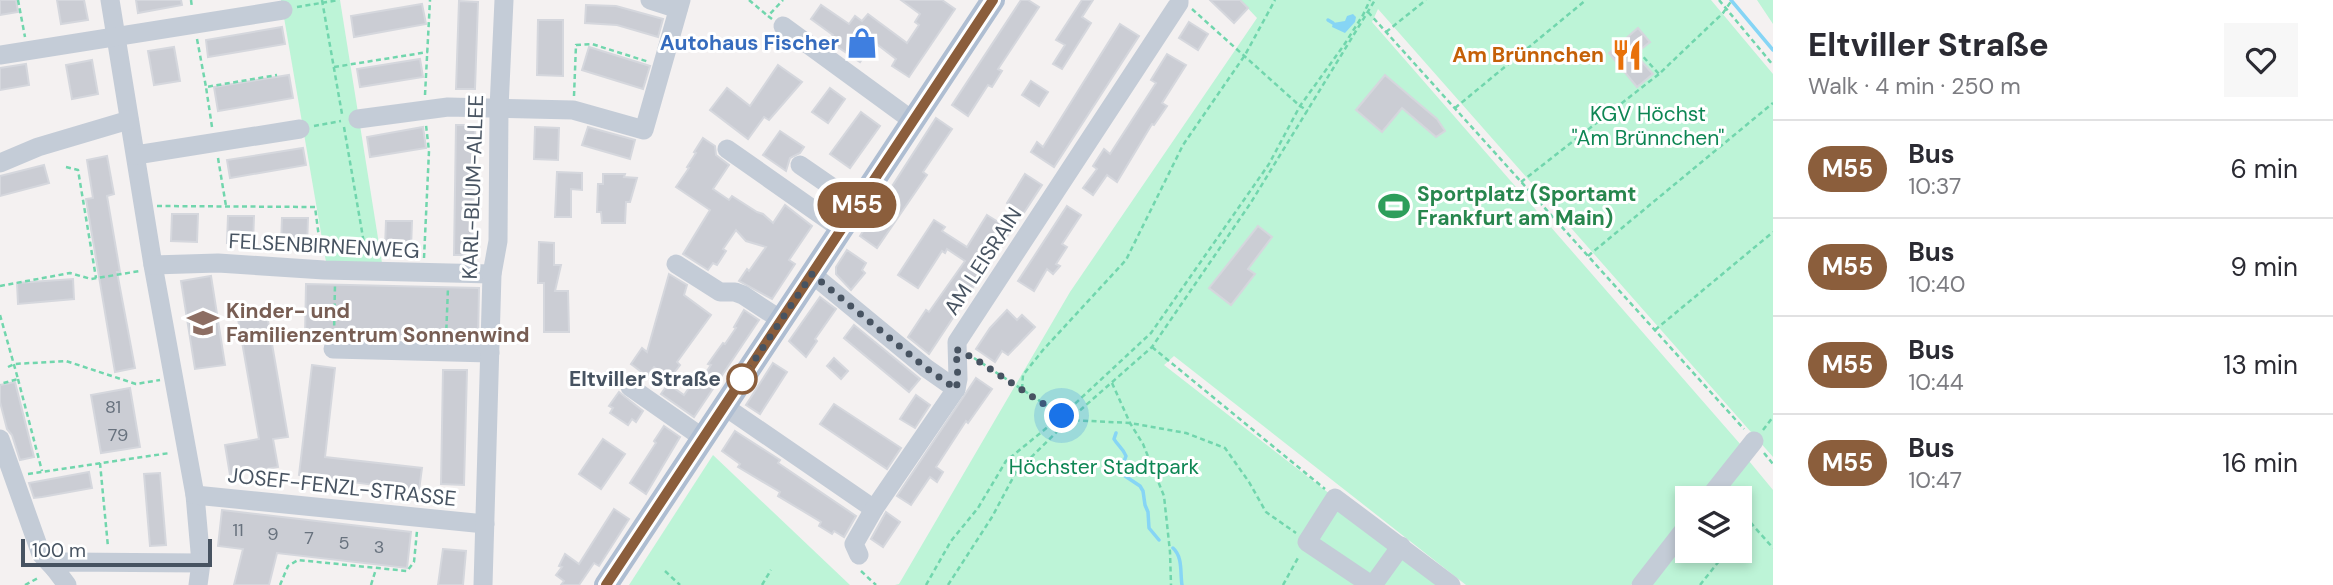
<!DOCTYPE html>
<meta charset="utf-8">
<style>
body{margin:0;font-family:"DM Sans",sans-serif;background:#f7f7f7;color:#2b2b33;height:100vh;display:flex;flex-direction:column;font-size:26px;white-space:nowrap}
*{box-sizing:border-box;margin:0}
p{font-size:23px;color:#7c7c81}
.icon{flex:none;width:38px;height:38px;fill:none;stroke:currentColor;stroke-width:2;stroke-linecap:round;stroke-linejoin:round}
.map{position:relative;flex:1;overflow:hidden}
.details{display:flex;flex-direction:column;background:#fff;width:560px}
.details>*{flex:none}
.badge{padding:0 14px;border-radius:23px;font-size:24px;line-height:46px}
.controls{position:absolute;left:1675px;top:486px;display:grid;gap:14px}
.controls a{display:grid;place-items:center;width:77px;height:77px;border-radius:0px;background:#fff;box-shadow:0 4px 10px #0003;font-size:35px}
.scale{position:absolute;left:21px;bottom:18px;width:191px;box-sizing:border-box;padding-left:7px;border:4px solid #475361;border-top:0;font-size:19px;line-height:24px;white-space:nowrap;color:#475361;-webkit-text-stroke:5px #fff;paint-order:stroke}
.you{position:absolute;width:35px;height:35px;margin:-18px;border:5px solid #fff;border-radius:50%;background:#1a73e8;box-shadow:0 0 0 10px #1a73e833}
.map>.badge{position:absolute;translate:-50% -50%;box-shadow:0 0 0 4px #fff}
.round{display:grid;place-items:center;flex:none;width:74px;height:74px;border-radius:0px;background:#f7f7f7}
.headline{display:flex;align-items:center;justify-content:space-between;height:119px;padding:0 35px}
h1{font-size:33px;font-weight:800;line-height:52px}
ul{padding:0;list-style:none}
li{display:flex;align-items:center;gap:21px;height:98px;padding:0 35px;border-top:2px solid #e1e1e2}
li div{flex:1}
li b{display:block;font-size:26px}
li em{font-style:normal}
li .badge{min-width:77px;font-weight:700;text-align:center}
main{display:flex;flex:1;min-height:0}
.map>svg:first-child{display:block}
.green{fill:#bdf4d7}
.water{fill:#86d5f5}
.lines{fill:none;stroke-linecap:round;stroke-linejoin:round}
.stream{stroke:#86d5f5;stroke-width:3.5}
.building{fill:#cbcdd4;stroke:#d5d7dd;stroke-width:2}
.path{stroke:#71d6ad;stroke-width:2.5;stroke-dasharray:5 3.5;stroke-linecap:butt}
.minor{stroke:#c4ccd7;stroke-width:19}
.major{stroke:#afbed2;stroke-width:24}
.line-casing{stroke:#fff;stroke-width:16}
.line{stroke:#8b5e3c;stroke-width:10}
.walk{stroke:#475361;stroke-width:7;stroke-dasharray:0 12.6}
.stop-dot{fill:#fff;stroke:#8b5e3c;stroke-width:3.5}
.labels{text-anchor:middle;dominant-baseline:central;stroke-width:6;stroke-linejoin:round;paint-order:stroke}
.number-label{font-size:18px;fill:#68727e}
.shop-label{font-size:21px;font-weight:bold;fill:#366cbe;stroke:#fff;text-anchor:end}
.food-label{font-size:21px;font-weight:bold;fill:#c56008;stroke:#fff;text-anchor:end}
.park-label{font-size:21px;fill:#0e8654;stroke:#fff}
.street-label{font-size:21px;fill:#475361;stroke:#fff}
.leisure-label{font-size:21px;font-weight:bold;fill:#27864d;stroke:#fff;text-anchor:start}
.education-label{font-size:21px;font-weight:bold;fill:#785e54;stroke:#fff;text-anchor:start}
.stop-label{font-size:21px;font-weight:bold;fill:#475361;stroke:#fff;text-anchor:end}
</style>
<main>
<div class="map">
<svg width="1773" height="585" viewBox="0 0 1773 585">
<rect width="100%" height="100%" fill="#f4f1f1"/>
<!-- green -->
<g class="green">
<polygon points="281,0 340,0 382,263 326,262"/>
<polygon points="1240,0 1711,0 1773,74 1773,457 1378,9 1372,22 1741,445 1699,499 1687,499 1687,514 1631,585 1466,585 1174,356 1164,365 1447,585 895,585 899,584 1070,292 1257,18"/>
<polygon points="1757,0 1773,0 1773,24"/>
<polygon points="713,455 850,585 629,585"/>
<polygon points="1749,461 1773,490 1773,585 1652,585 1687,541 1687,551 1740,551 1740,499 1720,499"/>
</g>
<!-- water -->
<polygon class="water" points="1353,14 1356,17 1355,22 1345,33 1332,27 1333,23 1345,21 1347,16"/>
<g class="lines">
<!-- stream -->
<g class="stream">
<polyline points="1731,0 1773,50"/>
<polyline points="1328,20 1333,23"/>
<path d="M 1116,433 L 1114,439 C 1118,446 1123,448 1126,456 L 1122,467 L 1122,474 L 1140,486 L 1143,491 L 1145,505 L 1148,512 L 1149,528 L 1159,540"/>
<path d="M 1173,548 C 1183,557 1180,573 1182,585"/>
</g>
</g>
<!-- building -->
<g class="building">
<polygon points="0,0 16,0 18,12 0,15"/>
<polygon points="57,0 84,0 88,20 61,24"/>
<polygon points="136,0 181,0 182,5 138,13"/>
<polygon points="901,0 942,0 955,9 909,77 892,66 896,59 874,42 860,62 829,41 833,35 811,19 821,5 849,24 855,16 862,21 868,14 907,43 919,25 915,22 920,14"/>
<polygon points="1021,0 1028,0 1039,7 998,69 1002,71 992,87 988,85 968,116 952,105"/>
<polygon points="1082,0 1093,0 1082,17 1091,23 1062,69 1053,64 1065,45 1056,40"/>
<polygon points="1210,0 1240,0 1248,8 1234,23"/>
<polygon points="459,1 478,2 475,89 456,89"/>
<polygon points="422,4 426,24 354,37 351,16"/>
<polygon points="586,5 616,6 663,19 658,37 617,25 585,23"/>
<polygon points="538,20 563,20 563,76 537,75"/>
<polygon points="1189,22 1208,34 1198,50 1179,38"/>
<polygon points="1120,24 1139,36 1054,167 1031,152 1037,142 1043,147"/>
<polygon points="282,27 285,44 208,57 206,40"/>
<polygon points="1638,28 1650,42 1635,54 1653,74 1637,87 1609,53"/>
<polygon points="174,47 180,81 154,85 148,51"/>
<polygon points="589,47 650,66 643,89 582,70"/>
<polygon points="1167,54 1186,65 1162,103 1167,106 1154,125 1152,124 1117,182 1107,175 1093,195 1083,188 1097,169 1093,166 1104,149 1110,154 1156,83 1151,80"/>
<polygon points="420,59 423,77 360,87 357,69"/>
<polygon points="92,60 98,94 72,99 66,65"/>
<polygon points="26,64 29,85 0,90 0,68"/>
<polygon points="778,65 802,82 769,120 764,117 748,139 710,110 727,88 750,106"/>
<polygon points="289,75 293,98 218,111 214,87"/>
<polygon points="1385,75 1437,119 1445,131 1436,137 1402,108 1382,132 1356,110"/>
<polygon points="1031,81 1048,92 1039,106 1022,95"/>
<polygon points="830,88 845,99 828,123 812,112"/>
<polygon points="861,112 880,126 850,168 830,154"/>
<polygon points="936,118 952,129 923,172 927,175 877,248 860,236"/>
<polygon points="456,125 475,125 472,255 454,255"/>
<polygon points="423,127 426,148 370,157 367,137"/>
<polygon points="535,127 559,128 558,160 534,159"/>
<polygon points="588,127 635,140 630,159 582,145"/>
<polygon points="780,131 804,147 800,153 790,158 786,171 763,155"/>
<polygon points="703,138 715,146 716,155 729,165 713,189 729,200 732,196 757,212 763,214 773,223 785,205 812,226 789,260 795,264 772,299 739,281 747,269 749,271 766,247 746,241 736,230 723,249 726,251 717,265 713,263 708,270 683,254 710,210 676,187 689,168 687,167 696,153 694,152"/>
<polygon points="303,148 306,165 230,178 227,160"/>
<polygon points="107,156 114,194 107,196 120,272 117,272 135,368 115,372 86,199 93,198 87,160"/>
<polygon points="44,165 49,183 0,196 0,176"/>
<polygon points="557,172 582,173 582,190 571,189 571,217 555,217"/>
<polygon points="603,174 625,174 624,177 637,178 630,202 626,202 625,223 602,223 601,212 597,212 598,184 603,184"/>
<polygon points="1025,174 1042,185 1023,214 1007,203"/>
<polygon points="1067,206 1081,215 1062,244 1067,247 1056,264 1060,266 1053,274 1047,269 1034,291 1018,281"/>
<polygon points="172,214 198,214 197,242 171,241"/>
<polygon points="987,215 1011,230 929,354 908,337 926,310 929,312 965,261 947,249 945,253 942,251 918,288 898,275 934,220 945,227 942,231 967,247"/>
<polygon points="228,216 254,216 253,244 227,243"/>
<polygon points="282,218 308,218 307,246 281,245"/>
<polygon points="386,221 412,221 411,249 385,248"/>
<polygon points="1258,226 1272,237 1248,269 1255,274 1231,305 1209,288"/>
<polygon points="539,242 554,243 554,265 561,265 555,291 568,291 569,332 544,332 544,283 538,283"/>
<polygon points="847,250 866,263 862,270 865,273 851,290 836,274 836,267"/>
<polygon points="669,274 687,285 684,295 711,315 677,362 680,365 670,378 654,367 647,376 631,364 642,348 647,352"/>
<polygon points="211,276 225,365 195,369 181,281"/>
<polygon points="73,279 74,299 18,304 17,283"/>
<polygon points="306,284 479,288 478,340 333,337 305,338"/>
<polygon points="820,297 836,309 815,339 817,341 806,357 789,341"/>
<polygon points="266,309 288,437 273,439 278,467 230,475 225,445 259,439 237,313"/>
<polygon points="744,310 759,320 694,417 661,394 668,384 684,395 691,385 693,387 696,382 698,384 711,365 708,364 715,354 723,343 725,344 736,328 734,327"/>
<polygon points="1007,310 1017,320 1022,315 1035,327 1008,355 1002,351 995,362 976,349 990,328"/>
<polygon points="854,325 920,379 909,392 844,338"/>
<polygon points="834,358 848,371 841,379 827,366"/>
<polygon points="773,363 787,372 760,414 746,405"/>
<polygon points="312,365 335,368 325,457 422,468 419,491 299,475"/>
<polygon points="443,370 467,370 464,485 441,484"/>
<polygon points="976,378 992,389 968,423 966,421 936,467 943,472 937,482 930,477 911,505 897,496"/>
<polygon points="15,382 34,457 20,460 12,435 7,429 0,402 0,385"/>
<polygon points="130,388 140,447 101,453 91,395"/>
<polygon points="619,392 643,411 636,422 632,419 628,425 610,413 613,408 609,406"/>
<polygon points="916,395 930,405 915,428 900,419"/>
<polygon points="834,404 901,448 887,469 820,424"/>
<polygon points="664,426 680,437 646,494 630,483 656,443 654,441"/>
<polygon points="735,431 780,460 778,463 856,516 844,537 834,531 832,534 819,526 821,522 778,496 780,492 738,467 740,464 722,451"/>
<polygon points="603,439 625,454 601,489 579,474"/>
<polygon points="89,472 92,488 42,497 34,498 29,483"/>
<polygon points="160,473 166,545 150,546 144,474"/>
<polygon points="614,509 629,519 599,566 594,563 579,585 561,585 564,581 556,575 562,567 559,566 565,554 579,564"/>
<polygon points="222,510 411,532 407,568 277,553 269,585 234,585 243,549 218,546"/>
<polygon points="886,512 900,522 883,547 871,539"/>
<polygon points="443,549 466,551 463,585 438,585"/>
</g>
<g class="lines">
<!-- path -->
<g class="path">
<polyline points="18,0 25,37"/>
<polyline points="191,0 192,8"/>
<polyline points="322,0 342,114"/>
<polyline points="749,0 768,16"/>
<polyline points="1719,0 1773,65"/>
<polyline points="297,7 339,0"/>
<polyline points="1192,9 1300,106 1308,111"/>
<polyline points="1368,12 1744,429"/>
<polyline points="772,19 768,16 783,0"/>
<polyline points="1386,32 1426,0"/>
<polyline points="197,39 206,87"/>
<polyline points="1638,51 1659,74 1723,13 1732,0"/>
<polyline points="334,67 428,52"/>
<polyline points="425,95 430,0"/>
<polyline points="574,96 576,45 592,44 649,62"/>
<polyline points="1455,108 1586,0"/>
<polyline points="314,126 341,121"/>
<polyline points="212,127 206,87 277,75"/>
<polyline points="344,127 366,255"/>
<polyline points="218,158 226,206"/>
<polyline points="66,167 78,170 96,278"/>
<polyline points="1521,182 1659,74"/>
<polyline points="157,206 315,207 321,253"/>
<polyline points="1588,256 1773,103"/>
<polyline points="424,258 429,151 426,125"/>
<polyline points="0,286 70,273 91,279 140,271"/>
<polyline points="0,315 18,379 0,384"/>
<polyline points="1655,330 1773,232"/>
<polyline points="334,334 335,284"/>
<polyline points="446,338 448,288"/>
<polyline points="1152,347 1325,489"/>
<polyline points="974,358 1069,420 1130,423 1186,433 1225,448 1249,482 1266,512 1296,533"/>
<polyline points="8,367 14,364 66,361 136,384 160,380"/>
<polyline points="18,379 42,471"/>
<polyline points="1112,383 1130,423 1143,444 1164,496 1170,552 1171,585"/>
<polyline points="1022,389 1023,375 1043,350 1126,260 1183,145 1245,55 1275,0"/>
<polyline points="1763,430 1773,417"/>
<polyline points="1764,453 1773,464"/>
<polyline points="100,463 108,547"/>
<polyline points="28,474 170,453"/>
<polyline points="1740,535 1750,522 1773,548"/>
<polyline points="665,571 680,585"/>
<polyline points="861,571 876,585"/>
<polyline points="25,585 40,577"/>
<polyline points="280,585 288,566 298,560 407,571 414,562 417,531"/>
<polyline points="371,585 376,569"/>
<polyline points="762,585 771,570"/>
<polyline points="926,585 951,541 978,508 1006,461 1065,413 1151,333 1269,164 1300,106 1344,45 1363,15 1370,0"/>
<polyline points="948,585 992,517 1016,472 1069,420 1152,347 1250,204 1375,0"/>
<polyline points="1283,585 1299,556"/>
<polyline points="1700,585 1727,551"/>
</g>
<!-- minor -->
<g class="minor">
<polyline points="110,0 153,265 195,495 201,563 198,585"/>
<polyline points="650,0 678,9"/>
<polyline points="783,26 913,121"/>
<polyline points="0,55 283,10"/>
<polyline points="358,119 448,107 573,110 644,130 681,0"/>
<polyline points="727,149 841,229"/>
<polyline points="136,155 300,129"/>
<polyline points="0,163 38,147 129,120"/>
<polyline points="800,165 858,205"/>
<polyline points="676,264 720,292 735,292 743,295 781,320"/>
<polyline points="153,265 218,263 324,270 492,274"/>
<polyline points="812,274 926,368 956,389"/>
<polyline points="333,349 490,353"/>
<polyline points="630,387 703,438"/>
<polyline points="724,406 874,509"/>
<polyline points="0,439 41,554 55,569"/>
<polyline points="195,495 485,524"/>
<polyline points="1708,499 1754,441"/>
<polyline points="859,555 854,544 874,509 956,389 958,379 957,342 1179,3 1179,0"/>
<polyline points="67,585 55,569 65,562 201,563"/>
<polyline points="483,585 492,274 498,241 499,108 504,0"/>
<polyline points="1371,585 1307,542 1335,498 1451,585"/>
<polyline points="1373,585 1401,546"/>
<polyline points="1641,585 1687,526"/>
</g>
<!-- major -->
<polyline class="major" points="606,585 993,0"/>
</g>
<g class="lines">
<defs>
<polyline id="line" points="606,585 993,0"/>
</defs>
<!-- line casing -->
<use href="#line" class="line-casing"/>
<!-- line -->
<use href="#line" class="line"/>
<!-- walk -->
<polyline class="walk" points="742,379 812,274 926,368 956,389 958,379 956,349 975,359 1062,416"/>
</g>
<!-- icons -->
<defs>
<symbol id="shop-bare" viewBox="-9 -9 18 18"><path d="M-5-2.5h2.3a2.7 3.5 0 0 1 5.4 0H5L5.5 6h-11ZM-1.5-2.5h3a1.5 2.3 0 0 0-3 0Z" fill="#3f7fe0" stroke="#fff" stroke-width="2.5" paint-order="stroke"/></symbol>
<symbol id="restaurant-bare" viewBox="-9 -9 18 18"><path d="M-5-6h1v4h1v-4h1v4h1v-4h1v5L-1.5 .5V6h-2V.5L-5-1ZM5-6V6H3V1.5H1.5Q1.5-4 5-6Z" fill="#e8710a" stroke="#fff" stroke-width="2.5" paint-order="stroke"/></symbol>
<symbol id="stadium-bare" viewBox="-9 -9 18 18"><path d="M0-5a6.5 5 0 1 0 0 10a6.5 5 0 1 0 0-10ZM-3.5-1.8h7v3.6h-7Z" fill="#2e9e5b" stroke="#fff" stroke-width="2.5" paint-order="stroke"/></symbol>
<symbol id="school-bare" viewBox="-9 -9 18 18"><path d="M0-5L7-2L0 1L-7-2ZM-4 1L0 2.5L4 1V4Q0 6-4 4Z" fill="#8d6e63" stroke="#fff" stroke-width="2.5" paint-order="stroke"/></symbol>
</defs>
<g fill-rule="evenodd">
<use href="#shop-bare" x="840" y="21" width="44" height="44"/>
<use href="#restaurant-bare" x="1605" y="33" width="44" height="44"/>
<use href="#stadium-bare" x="1372" y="184" width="44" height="44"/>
<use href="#school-bare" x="181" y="301" width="44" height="44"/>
</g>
<!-- markers -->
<circle class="stop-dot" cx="742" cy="379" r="14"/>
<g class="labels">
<!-- number labels -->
<g class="number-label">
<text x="113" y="407">81</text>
<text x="118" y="435">79</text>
<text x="238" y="530">11</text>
<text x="273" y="534">9</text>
<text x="309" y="538">7</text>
<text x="344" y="543">5</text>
<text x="379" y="547">3</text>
</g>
<!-- shop labels -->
<g class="shop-label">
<text x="839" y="43">Autohaus Fischer</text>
</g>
<!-- food labels -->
<g class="food-label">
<text x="1604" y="55">Am Brünnchen</text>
</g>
<!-- park labels -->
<g class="park-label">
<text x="1648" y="114">KGV Höchst<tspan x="1648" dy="24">"Am Brünnchen"</tspan></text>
<text x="1104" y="467">Höchster Stadtpark</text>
</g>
<!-- street labels -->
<g class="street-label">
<text transform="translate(473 187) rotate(-88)">KARL-BLUM-ALLEE</text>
<text transform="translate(324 246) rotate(3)">FELSENBIRNENWEG</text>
<text transform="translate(983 261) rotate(-57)">AM LEISRAIN</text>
<text transform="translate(342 487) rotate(6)">JOSEF-FENZL-STRASSE</text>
</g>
<!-- leisure labels -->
<g class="leisure-label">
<text x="1417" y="194">Sportplatz (Sportamt<tspan x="1417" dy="24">Frankfurt am Main)</tspan></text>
</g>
<!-- education labels -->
<g class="education-label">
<text x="226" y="311">Kinder- und<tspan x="226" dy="24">Familienzentrum Sonnenwind</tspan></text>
</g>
<!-- stop labels -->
<g class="stop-label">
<text x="721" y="379">Eltviller Straße</text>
</g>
</g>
</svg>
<div class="controls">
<a><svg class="icon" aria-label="layers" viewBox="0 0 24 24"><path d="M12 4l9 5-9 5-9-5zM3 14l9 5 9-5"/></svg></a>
</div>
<div class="scale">100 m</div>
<div class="you" style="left:1062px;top:416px"></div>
<b class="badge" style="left:857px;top:205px;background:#8b5e3c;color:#fff">M55</b>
</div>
<section class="details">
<div class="headline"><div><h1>Eltviller Straße</h1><p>Walk · 4 min · 250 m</p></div><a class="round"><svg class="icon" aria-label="heart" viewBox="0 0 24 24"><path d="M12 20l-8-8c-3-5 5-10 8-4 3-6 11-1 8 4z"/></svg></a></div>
<ul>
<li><span class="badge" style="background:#8b5e3c;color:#fff">M55</span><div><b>Bus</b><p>10:37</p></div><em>6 min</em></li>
<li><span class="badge" style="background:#8b5e3c;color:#fff">M55</span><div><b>Bus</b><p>10:40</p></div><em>9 min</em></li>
<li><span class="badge" style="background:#8b5e3c;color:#fff">M55</span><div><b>Bus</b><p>10:44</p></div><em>13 min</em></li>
<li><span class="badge" style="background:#8b5e3c;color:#fff">M55</span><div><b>Bus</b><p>10:47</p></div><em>16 min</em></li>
</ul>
</section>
</main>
